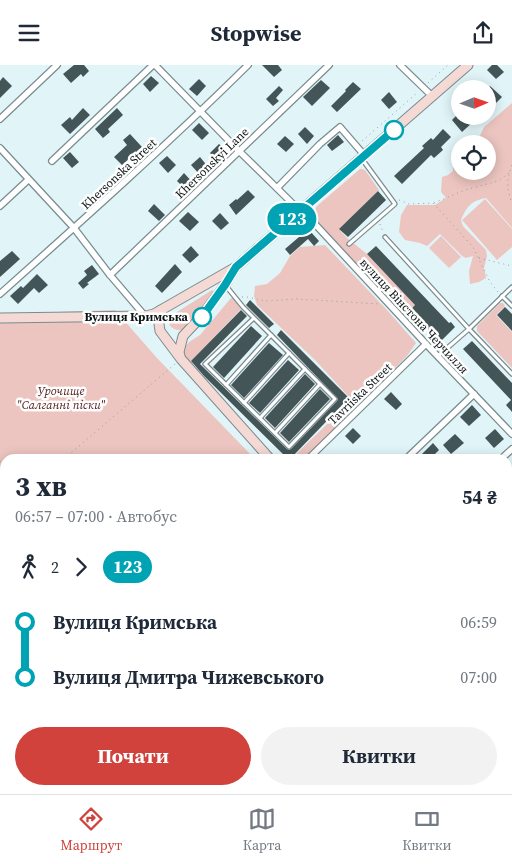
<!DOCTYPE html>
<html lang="uk">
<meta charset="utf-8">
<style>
body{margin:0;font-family:"Source Serif 4",serif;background:#f2f2f3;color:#1f2937;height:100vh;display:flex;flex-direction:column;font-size:19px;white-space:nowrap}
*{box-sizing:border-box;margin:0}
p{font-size:16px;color:#747a83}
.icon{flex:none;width:28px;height:28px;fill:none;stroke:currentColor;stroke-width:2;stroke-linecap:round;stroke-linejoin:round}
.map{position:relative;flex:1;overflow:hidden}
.details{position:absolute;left:0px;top:389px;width:512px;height:341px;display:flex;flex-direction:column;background:#fff;border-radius:15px 15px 0 0;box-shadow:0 2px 12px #0003}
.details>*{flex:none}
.badge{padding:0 10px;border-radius:16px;font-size:18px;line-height:32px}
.needle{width:32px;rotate:88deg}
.buttons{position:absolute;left:451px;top:15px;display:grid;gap:10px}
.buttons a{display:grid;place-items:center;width:45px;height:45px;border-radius:50%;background:#fff;box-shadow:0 2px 12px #0003;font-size:25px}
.map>.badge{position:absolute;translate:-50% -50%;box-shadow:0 0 0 2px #fff}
.legs{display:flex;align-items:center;gap:8px;height:55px;padding:0 15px;font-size:16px}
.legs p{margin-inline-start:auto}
.head{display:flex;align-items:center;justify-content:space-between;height:85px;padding:0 15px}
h1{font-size:28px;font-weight:700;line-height:38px}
.action{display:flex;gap:10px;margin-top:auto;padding:10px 15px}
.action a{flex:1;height:58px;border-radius:30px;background:#d0423b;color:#fff;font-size:20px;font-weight:700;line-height:58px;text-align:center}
.action a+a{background:#f2f2f3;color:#1f2937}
ul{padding:0 15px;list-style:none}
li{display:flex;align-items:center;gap:18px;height:55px;font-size:19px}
li i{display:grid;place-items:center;width:8px;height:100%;margin:0 6px;background:currentColor}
li i::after{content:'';width:12px;height:12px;margin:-6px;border:4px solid;border-radius:50%;background:#fff}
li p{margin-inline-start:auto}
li:first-child i{background:linear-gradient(#0000 50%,currentColor 0)}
li:last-child i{background:linear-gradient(currentColor 50%,#0000 0)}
header{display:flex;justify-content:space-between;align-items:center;height:65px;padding:0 15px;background:#fff;font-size:22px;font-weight:700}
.tabs{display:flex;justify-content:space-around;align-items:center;height:70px;border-top:1px solid #e0e1e3;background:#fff;font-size:14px;color:#747a83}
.tabs a{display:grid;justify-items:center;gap:2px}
.tabs .active{color:#d0423b}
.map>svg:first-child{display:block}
.green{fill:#ecc5c0}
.building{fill:#445558}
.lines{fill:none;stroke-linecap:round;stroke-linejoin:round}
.lane-casing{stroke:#7a8c8f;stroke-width:5.5}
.street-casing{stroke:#7a8c8f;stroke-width:8}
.secondary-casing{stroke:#7a8c8f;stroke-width:11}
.path{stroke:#8f9ea1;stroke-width:1;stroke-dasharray:1 4;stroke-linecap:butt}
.lane{stroke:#fff;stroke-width:3}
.street{stroke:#fff;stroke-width:5.5}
.secondary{stroke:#f5d9d5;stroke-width:9}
.line-1-casing{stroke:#fff;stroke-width:11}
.line-1{stroke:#00a3b4;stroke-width:8}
.stop-1-dot{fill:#fff;stroke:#00a3b4;stroke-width:2.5}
.labels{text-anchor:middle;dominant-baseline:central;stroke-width:5;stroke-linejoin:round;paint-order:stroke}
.street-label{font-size:12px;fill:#0c1314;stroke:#fefefe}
.stop-label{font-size:12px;font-weight:bold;fill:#0c1314;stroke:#fefefe;text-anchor:end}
.park-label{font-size:12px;font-style:italic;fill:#53211d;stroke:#fefefe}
</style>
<header><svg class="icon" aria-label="menu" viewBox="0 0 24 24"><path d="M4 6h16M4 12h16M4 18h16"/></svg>Stopwise<svg class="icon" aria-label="share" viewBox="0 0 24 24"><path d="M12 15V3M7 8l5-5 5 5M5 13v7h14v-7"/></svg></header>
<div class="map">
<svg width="512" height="729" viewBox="0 0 512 729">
<rect width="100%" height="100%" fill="#e1f5f9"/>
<!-- green -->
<g class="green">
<path d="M 512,38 L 512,163 L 486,133 C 471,136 467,141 461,155 L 463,161 L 486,185 L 487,191 L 484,203 L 486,213 L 479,217 L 470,219 L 469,206 L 473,191 L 466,193 L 462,191 L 440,169 L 427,181 L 420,178 L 405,175 L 399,167 L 401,150 L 407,140 L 435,140 L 446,133 L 441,127 L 442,112 L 448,110 L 453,106 L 453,99 L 458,83 L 460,84 L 460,106 L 488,106 L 488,79 L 476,79 L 484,62 Z"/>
<polygon points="360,104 362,104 365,105 379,125 339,164 347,173 367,189 415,240 408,246 411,250 407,255 314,152 314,146 317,141"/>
<polygon points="485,134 512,164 512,182 497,195 462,155"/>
<polygon points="441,171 461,192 449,203 429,183"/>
<polygon points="325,180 387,245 416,278 407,291 304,394 291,394 350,337 350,333 315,295 257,240 254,231 255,221 267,219 280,208 290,191 300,182"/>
<path d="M 212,225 L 214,227 L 183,265 C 174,266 167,262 169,252 Z"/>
<path d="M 231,233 L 233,233 L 241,244 L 190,297 C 185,293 183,290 183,284 L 189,277 L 200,270 Z"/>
<polygon points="500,238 503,238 505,241 496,250 512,267 512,303 477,266 477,261"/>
<polygon points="115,245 157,293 255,394 5,394 5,725 386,725 390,729 0,729 0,249"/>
</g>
<!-- building -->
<g class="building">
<polygon points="74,0 84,0 89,6 83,12 81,9 71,18 63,9"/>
<polygon points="262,0 278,0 282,5 274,12"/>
<polygon points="492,0 497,0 504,7 496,14 487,5"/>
<polygon points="151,11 159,18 150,27 143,19"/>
<polygon points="3,12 12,21 0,33 0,16"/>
<polygon points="199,14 206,21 197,31 189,24"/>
<polygon points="321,15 330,23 312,41 303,32"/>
<polygon points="353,17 361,24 337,47 331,41 346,26 345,25"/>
<polygon points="279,21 283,25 276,33 279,36 273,41 266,34"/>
<polygon points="490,21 502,32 494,40 488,35 487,24"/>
<polygon points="389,27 397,37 389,44 381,35"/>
<polygon points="83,43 90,50 70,69 61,60 70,52 72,55"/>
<polygon points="117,43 123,50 108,64 110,67 103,73 95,64"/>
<polygon points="460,47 460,51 468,51 473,57 462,67 452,55"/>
<polygon points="199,58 209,68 202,75 192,65"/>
<polygon points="305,62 314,71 307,79 298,69"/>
<polygon points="443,64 451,72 441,82 443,85 434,93 431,90 402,119 394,111 424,83 422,81 431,73 433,75"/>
<polygon points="130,69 142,82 122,100 114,92 127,80 123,75"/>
<polygon points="338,70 344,77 332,86 327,80"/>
<polygon points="285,71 294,79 286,87 277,79"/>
<polygon points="219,79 227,86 217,96 210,88"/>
<polygon points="70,87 79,97 72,103 63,93"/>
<polygon points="167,91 176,100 168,108 159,98"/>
<polygon points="200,92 209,103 200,110 191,100"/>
<polygon points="184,108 193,118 186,125 177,116"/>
<polygon points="248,125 255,132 236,150 229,140 236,134 237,135"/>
<polygon points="378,126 386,135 348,172 339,164"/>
<polygon points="154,139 165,150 159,156 148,146"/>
<polygon points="188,147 199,157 190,166 179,156"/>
<polygon points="220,148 229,158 221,165 212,156"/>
<polygon points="306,166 310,166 319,176 314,181 308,174 290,190 285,184"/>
<polygon points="191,181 199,190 190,198 182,190"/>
<polygon points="376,181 449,258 451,257 455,262 440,277 410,245 415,240 367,189"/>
<polygon points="12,186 20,194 0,212 0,196"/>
<polygon points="175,199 182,207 162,228 155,221"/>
<polygon points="92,200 99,209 87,218 89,219 83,224 78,218 87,210 84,206"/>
<polygon points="37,209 48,220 39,228 34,223 18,239 10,231 21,221 23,223"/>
<polygon points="250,235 274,259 269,263 246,240"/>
<polygon points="505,242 512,249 512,266 497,250"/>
<polygon points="241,245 247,251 200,299 287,384 289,385 291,384 337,336 338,334 277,270 281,265 349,333 290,394 288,394 204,311 191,296"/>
<polygon points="251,261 262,271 224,313 213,302"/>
<polygon points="472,276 512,318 512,347 506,340 511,335 463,284"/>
<polygon points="269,278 283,290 244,333 231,320"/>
<polygon points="288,295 299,305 260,348 249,338"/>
<polygon points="305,309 315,319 275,363 265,353"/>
<polygon points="320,324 330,334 289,377 280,368"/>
<polygon points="391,327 402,339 396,345 384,334"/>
<polygon points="472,340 481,350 469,361 460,352"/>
<polygon points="353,363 361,371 353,379 345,371"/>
<polygon points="495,364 504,374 494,383 485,373"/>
<polygon points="455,369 464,378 451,389 443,380"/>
<polygon points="433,378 439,385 430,394 417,394"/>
</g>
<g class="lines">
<defs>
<g id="lane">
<polyline points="385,172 469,264 512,309"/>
<polyline points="349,179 395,139 362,94"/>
<polyline points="226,221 243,242 335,334 289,382 205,299 254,253"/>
<polyline points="502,231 512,241"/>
<polyline points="438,291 469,264 512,222"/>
<polyline points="226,320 271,270"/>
<polyline points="244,338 289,288"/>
<polyline points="260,353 305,304"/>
<polyline points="275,368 320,319"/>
</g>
<g id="street">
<polyline points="155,0 239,86 293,139 302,145 426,279 512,369"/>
<polyline points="400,0 433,32"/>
<polyline points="0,54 57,0"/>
<polyline points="0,83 74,163 110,210 145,251"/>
<polyline points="52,96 153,0"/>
<polyline points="277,123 320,79 340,62 365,91"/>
<polyline points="0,141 28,115"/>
<polyline points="110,210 329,0"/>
<path d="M 0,229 C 84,154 168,79 248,0"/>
<polyline points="308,394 426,279"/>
<polyline points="406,394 474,329"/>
<polyline points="501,394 512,384"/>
<polyline points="508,479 512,475"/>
<polyline points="508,569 512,565"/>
<polyline points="508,662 512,658"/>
<polyline points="395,725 399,729"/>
<polyline points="438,729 443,725"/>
</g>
<g id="secondary">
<polyline points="161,245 159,259 160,266 181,294 270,394"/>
<polyline points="0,253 145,251 154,249 236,202 468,0"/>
<polyline points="180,291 179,287 183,271 201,252 225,220 235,203"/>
<polyline points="508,629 512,633"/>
<polyline points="317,725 318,729"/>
</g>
</defs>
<!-- lane casing -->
<use href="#lane" class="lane-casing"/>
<!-- street casing -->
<use href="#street" class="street-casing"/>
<!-- secondary casing -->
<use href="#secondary" class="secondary-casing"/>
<!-- path -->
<g class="path">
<polyline points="428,18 448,0"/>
<polyline points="362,76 417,28"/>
<path d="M 512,100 C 506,116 507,123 512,139"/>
<polyline points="399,135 409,139 433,138 473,182 490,217 498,227"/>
<polyline points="434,138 465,125 498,116 509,108"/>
<polyline points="380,159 383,167"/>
<polyline points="479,193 512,201"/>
<polyline points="242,232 247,232 265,236 296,234 380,239"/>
<polyline points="414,252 416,251"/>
<polyline points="431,270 433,269"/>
<polyline points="64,394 175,299"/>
<polyline points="0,396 5,413"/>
<polyline points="0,418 5,416"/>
<polyline points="0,540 5,538"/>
<polyline points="97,725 98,729"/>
</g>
<!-- lane -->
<use href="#lane" class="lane"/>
<!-- street -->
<use href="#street" class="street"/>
<!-- secondary -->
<use href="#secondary" class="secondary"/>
</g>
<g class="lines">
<defs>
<polyline id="line-1" points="202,252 225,220 236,202 394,65"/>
</defs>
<!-- line-1 casing -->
<use href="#line-1" class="line-1-casing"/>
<!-- line-1 -->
<use href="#line-1" class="line-1"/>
</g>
<!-- markers -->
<g class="stop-1-dot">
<circle cx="394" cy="65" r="9"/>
<circle cx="202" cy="252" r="9"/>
</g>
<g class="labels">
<!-- street labels -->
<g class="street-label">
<text transform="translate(212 98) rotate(-44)">Khersonskyi Lane</text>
<text transform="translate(119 109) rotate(-43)">Khersonska Street</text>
<text transform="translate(414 251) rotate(47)">вулиця Вінстона Черчилля</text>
<text transform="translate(360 329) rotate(-44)">Tavriiska Street</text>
</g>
<!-- stop labels -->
<g class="stop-label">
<text x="188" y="252">Вулиця Кримська</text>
</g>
<!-- park labels -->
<g class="park-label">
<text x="61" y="326">Урочище<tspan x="61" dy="14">"Салганні піски"</tspan></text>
</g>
</g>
</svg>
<div class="buttons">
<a><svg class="needle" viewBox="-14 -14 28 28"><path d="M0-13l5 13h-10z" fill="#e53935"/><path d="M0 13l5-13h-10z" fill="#747a83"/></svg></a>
<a><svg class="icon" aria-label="locate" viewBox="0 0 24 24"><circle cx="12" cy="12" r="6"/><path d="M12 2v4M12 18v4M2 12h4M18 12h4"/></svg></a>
</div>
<b class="badge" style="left:292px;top:154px;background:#00a3b4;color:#fff">123</b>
<section class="details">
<div class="head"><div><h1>3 хв</h1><p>06:57 – 07:00 · Автобус</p></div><b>54 ₴</b></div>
<div class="legs"><svg class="icon" aria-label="walk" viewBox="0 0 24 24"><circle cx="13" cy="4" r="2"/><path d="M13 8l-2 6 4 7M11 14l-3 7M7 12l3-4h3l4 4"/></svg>2<svg class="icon" aria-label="forward" viewBox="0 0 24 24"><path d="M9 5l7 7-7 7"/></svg><b class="badge" style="background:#00a3b4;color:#fff">123</b></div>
<ul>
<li><i style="color:#00a3b4"></i><b>Вулиця Кримська</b><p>06:59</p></li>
<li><i style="color:#00a3b4"></i><b>Вулиця Дмитра Чижевського</b><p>07:00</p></li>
</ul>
<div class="action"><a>Почати</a><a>Квитки</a></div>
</section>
</div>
<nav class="tabs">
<a class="active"><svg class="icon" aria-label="directions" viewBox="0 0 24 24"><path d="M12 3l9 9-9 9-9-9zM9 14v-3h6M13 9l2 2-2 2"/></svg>Маршрут</a>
<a><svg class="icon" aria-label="map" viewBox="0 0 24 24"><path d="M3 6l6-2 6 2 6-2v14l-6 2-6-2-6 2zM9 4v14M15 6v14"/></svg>Карта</a>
<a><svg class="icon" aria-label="tickets" viewBox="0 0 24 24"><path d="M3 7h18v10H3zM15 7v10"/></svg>Квитки</a>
</nav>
